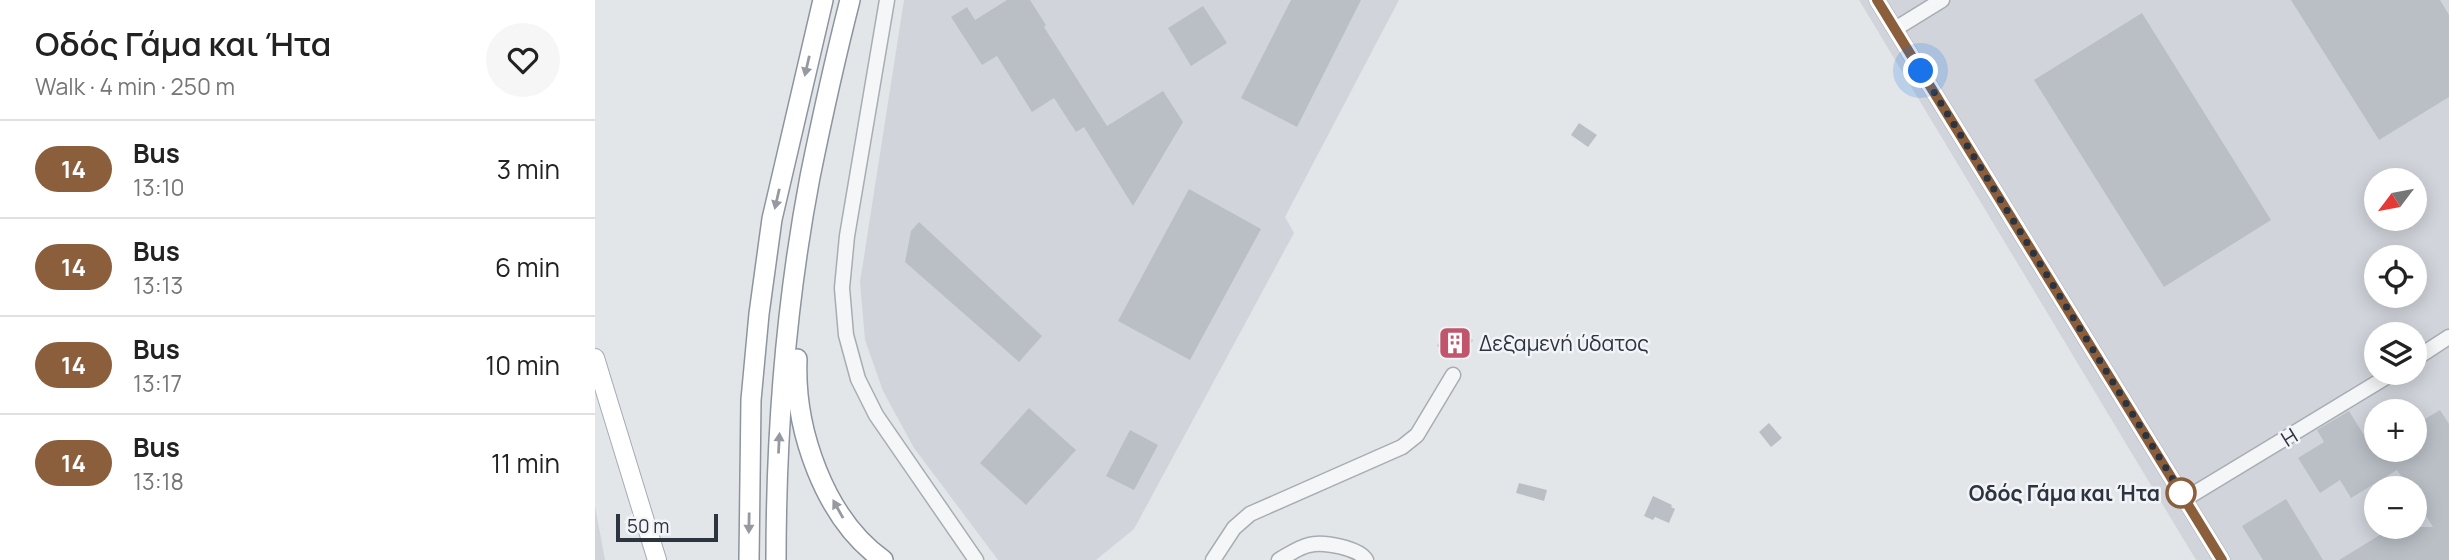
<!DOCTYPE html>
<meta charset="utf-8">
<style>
body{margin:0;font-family:Manrope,sans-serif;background:#f6f6f6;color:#222;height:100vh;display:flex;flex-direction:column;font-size:26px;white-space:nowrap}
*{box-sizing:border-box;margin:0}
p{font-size:23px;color:#767676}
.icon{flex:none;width:38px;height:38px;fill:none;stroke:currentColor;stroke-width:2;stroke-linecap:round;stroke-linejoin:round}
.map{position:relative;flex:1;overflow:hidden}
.details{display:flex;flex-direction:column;background:#fff;width:595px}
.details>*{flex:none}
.badge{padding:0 14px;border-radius:23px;font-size:24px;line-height:46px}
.needle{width:46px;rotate:238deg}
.buttons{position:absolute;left:1769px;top:168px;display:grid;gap:14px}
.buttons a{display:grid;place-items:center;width:63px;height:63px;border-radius:50%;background:#fff;box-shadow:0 4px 18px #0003;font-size:35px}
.scale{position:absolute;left:21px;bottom:18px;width:102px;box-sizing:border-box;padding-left:7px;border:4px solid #2c3440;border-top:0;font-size:19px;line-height:24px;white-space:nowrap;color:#2c3440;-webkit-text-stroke:5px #f2f4f7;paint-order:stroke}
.you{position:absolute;width:35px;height:35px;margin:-18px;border:5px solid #fff;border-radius:50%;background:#1a73e8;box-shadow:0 0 0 10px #1a73e833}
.map>.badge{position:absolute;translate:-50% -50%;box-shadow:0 0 0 4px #fff}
.round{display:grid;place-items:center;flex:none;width:74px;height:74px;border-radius:37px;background:#f6f6f6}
.overview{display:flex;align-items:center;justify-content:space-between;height:119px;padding:0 35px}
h1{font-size:33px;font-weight:600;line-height:52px}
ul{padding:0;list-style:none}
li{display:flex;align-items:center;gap:21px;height:98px;padding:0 35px;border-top:2px solid #e0e0e0}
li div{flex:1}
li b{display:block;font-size:26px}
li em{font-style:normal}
li .badge{min-width:77px;font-weight:700;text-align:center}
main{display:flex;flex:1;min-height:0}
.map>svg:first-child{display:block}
.built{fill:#d1d5db;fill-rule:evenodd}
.building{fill:#babfc6}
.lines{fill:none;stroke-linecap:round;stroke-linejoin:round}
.minor-casing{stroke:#a8adb3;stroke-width:17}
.major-casing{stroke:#a3abb4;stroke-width:20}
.highway-casing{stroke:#8c949f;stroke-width:22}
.minor{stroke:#f5f6f8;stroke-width:14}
.major{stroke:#fff;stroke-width:18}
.highway{stroke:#fff;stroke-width:19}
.oneway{fill:#969aa0}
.line-casing{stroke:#fff;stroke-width:16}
.line{stroke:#8b5e3c;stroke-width:10}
.walk{stroke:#2c3440;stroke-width:7;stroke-dasharray:0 12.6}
.stop-dot{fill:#fff;stroke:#8b5e3c;stroke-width:3.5}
.labels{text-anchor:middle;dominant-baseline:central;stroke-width:5;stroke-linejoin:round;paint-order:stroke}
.poi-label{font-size:21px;fill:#2c3440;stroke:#f2f4f7;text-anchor:start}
.street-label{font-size:21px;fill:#2c3440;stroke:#f2f4f7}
.stop-label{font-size:21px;font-weight:bold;fill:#2c3440;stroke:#f2f4f7;text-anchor:end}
</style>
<main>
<section class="details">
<div class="overview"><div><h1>Οδός Γάμα και Ήτα</h1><p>Walk · 4 min · 250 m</p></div><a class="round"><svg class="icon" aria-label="heart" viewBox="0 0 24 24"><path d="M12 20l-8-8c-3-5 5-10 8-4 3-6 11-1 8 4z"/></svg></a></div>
<ul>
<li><span class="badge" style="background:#8b5e3c;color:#fff">14</span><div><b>Bus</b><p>13:10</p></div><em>3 min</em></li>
<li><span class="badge" style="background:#8b5e3c;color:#fff">14</span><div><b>Bus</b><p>13:13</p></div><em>6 min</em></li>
<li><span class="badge" style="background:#8b5e3c;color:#fff">14</span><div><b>Bus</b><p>13:17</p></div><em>10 min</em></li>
<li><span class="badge" style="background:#8b5e3c;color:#fff">14</span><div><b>Bus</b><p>13:18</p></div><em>11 min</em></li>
</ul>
</section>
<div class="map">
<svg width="1854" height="560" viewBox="0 0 1854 560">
<rect width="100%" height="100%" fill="#e3e6e9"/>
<!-- built -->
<g class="built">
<polygon points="309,0 804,0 690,217 699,233 539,529 501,560 403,560 319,448 288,391 270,340 265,282"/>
<path d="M 1264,0 L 1854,0 L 1854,560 L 1601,560 ZM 1782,180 L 1820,180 L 1820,219 L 1782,219 ZM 1782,257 L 1820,257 L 1820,296 L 1782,296 ZM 1782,334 L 1820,334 L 1820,373 L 1782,373 ZM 1782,411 L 1820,411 L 1820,450 L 1782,450 ZM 1782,488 L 1820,488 L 1820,527 L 1782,527 Z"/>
<polygon points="0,506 10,560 0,560"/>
</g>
<!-- building -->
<g class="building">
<polygon points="412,0 435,0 451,25 449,27 512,126 568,91 588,122 538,206 489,127 481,132 459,98 437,112 402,56 387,65 356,17 372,7 380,20"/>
<polygon points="696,0 766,0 702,127 646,98"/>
<polygon points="1696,0 1845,0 1854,15 1854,97 1784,140"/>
<polygon points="608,6 632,43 596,66 573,28"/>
<polygon points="1547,13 1676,220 1569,287 1439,80"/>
<polygon points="984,123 1002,135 993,147 976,135"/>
<polygon points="594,189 666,229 595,360 523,321"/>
<polygon points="324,222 447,336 424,362 310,262 316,231"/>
<polygon points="854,326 878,340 867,360 842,346"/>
<polygon points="434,408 481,450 431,505 385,463"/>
<polygon points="1845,410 1854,424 1854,560 1744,560 1798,527 1838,527 1820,498 1820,488 1814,488 1802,470 1756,498 1745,480 1725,493 1703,458 1729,442 1722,430 1754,411 1778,450 1820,450 1820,425"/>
<polygon points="1174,423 1187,438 1176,447 1164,432"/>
<polygon points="535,430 563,445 539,490 511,476"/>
<polygon points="924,483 952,490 949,501 921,493"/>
<polygon points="1058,496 1077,505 1076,507 1080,509 1074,523 1060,517 1058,520 1049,516"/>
<polygon points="1691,499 1728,560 1668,560 1647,526"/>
</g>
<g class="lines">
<defs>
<g id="minor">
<polyline points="292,0 252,236 247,288 251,335 263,379 281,415 381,560"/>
<polyline points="1282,0 1627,560"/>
<polyline points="1300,29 1347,0"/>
<polyline points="1820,359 1854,337"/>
<polyline points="1590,499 1798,373"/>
<polyline points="618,560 639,528 655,514 807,447 822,435 858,375"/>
<path d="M 684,560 C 693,555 704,547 714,545 C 728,541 764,548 771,560"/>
</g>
<polyline id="major" points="0,358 62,560"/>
<g id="highway">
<path d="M 202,359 C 199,429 229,518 288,560"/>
<polyline points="154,560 156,400 164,314 177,219 228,0"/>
<path d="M 181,560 C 181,432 191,303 215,177 C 227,118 240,59 255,0"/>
</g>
</defs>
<!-- minor casing -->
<use href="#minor" class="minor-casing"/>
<!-- major casing -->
<use href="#major" class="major-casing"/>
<!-- highway casing -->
<use href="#highway" class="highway-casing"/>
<!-- minor -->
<use href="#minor" class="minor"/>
<!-- major -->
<use href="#major" class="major"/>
<!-- highway -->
<use href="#highway" class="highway"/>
</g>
<!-- one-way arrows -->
<defs><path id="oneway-solid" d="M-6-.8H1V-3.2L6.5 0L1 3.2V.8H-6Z" transform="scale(1.75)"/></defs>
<g class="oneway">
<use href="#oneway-solid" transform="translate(212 66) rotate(103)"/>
<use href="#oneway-solid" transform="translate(182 199) rotate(103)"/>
<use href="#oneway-solid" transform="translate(184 443) rotate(-87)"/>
<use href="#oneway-solid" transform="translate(243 509) rotate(-119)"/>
<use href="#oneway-solid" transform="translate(154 523) rotate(91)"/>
</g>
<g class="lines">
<defs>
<polyline id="line" points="1282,0 1627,560"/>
</defs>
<!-- line casing -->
<use href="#line" class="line-casing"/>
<!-- line -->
<use href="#line" class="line"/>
<!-- walk -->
<polyline class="walk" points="1326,71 1590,499 1586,493"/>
</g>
<!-- icons -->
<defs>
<symbol id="building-square" viewBox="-11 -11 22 22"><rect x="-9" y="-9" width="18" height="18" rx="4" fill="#c1556b" stroke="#f2f4f7"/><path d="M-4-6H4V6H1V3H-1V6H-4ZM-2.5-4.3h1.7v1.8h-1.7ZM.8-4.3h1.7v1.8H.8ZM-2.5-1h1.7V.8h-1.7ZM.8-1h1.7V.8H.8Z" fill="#fff"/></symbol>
</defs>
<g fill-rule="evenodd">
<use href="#building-square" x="841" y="324" width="38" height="38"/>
</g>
<!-- markers -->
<circle class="stop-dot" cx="1586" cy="493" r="14"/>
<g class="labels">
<!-- poi labels -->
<g class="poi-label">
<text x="884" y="343">Δεξαμενή ύδατος</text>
</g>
<!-- street labels -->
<g class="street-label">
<text transform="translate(1694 437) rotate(-32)">Η</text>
</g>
<!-- stop labels -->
<g class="stop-label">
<text x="1565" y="493">Οδός Γάμα και Ήτα</text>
</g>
</g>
</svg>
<div class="buttons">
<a><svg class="needle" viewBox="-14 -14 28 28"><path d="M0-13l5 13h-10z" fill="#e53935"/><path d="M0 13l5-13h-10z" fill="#767676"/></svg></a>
<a><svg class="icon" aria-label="locate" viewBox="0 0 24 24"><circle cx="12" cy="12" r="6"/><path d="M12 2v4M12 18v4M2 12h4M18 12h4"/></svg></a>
<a><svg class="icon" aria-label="layers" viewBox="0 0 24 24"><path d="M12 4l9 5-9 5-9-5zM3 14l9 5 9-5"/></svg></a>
<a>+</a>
<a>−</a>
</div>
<div class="scale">50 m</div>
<div class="you" style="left:1326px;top:71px"></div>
</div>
</main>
